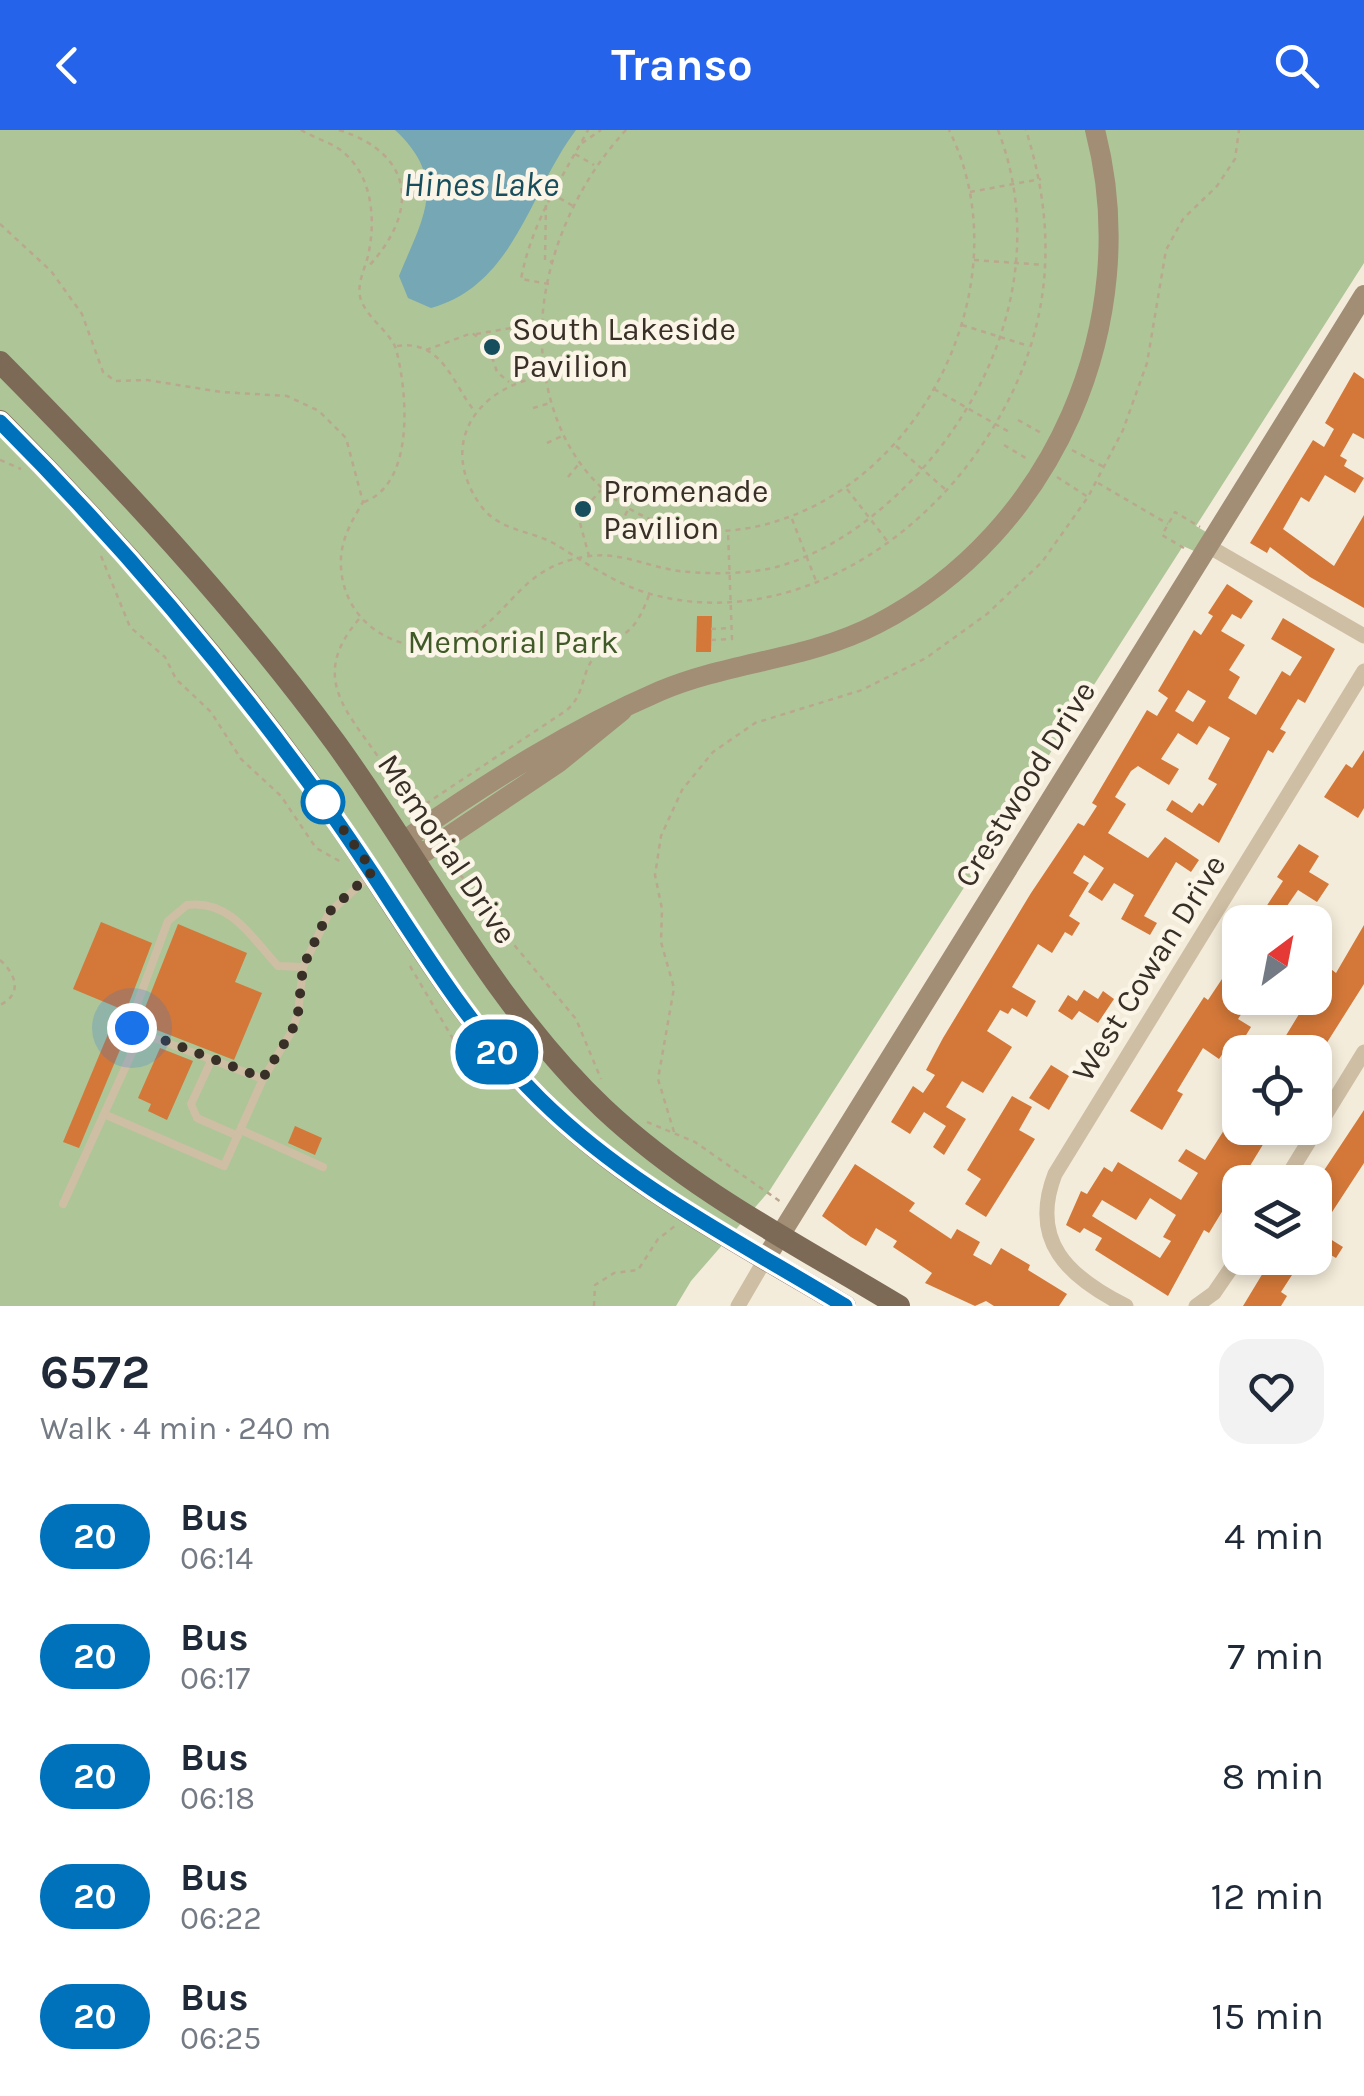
<!DOCTYPE html>
<meta charset="utf-8">
<style>
body{margin:0;font-family:Karla,sans-serif;background:#f2f2f3;color:#1f2937;height:100vh;display:flex;flex-direction:column;font-size:38px;white-space:nowrap}
*{box-sizing:border-box;margin:0}
p{font-size:32px;color:#747a83}
.icon{flex:none;width:55px;height:55px;fill:none;stroke:currentColor;stroke-width:2;stroke-linecap:round;stroke-linejoin:round}
.map{position:relative;height:1176px;overflow:hidden}
.drawer{display:flex;flex-direction:column;background:#fff;flex:1}
.drawer>*{flex:none}
.badge{padding:0 20px;border-radius:32px;font-size:35px;line-height:65px}
.needle{width:65px;rotate:32deg}
.controls{position:absolute;left:1222px;top:775px;display:grid;gap:20px}
.controls a{display:grid;place-items:center;width:110px;height:110px;border-radius:20px;background:#fff;box-shadow:0 5px 15px #0003;font-size:50px}
.you{position:absolute;width:50px;height:50px;margin:-25px;border:8px solid #fff;border-radius:50%;background:#1a73e8;box-shadow:0 0 0 15px #1a73e833}
.map>.badge{position:absolute;translate:-50% -50%;box-shadow:0 0 0 5px #fff}
.round{display:grid;place-items:center;flex:none;width:105px;height:105px;border-radius:30px;background:#f2f2f3}
.head{display:flex;align-items:center;justify-content:space-between;height:170px;padding:0 40px}
h1{font-size:48px;font-weight:700;line-height:75px}
ul{padding:0;list-style:none}
li{display:flex;align-items:center;gap:30px;height:120px;padding:0 40px}
li div{flex:1}
li b{display:block;font-size:38px}
li em{font-style:normal}
li .badge{min-width:110px;font-weight:700;text-align:center}
header{display:flex;justify-content:space-between;align-items:center;height:130px;padding:0 40px;background:#2563eb;color:#fff;font-size:45px;font-weight:700}
.map>svg:first-child{display:block}
.green{fill:#aec598}
.water{fill:#75a7b4}
.building{fill:#d37839;fill-rule:evenodd}
.lines{fill:none;stroke-linecap:round;stroke-linejoin:round}
.path{stroke:#baa88e;stroke-width:2.5;stroke-dasharray:5 5;stroke-linecap:butt}
.lane{stroke:#cebea4;stroke-width:8}
.street{stroke:#cebea4;stroke-width:15}
.secondary{stroke:#a28d75;stroke-width:20}
.primary{stroke:#7c6956;stroke-width:22}
.line-casing{stroke:#fff;stroke-width:22}
.line{stroke:#0072bc;stroke-width:15}
.walk{stroke:#382f27;stroke-width:10;stroke-dasharray:0 18}
.poi-dot{fill:#174e5e;stroke:#fbf5e7;stroke-width:4}
.stop-dot{fill:#fff;stroke:#0072bc;stroke-width:5}
.labels{text-anchor:middle;dominant-baseline:central;stroke-width:9;stroke-linejoin:round;paint-order:stroke}
.poi-label{font-size:32px;fill:#382f27;stroke:#fbf5e7;text-anchor:start}
.park-label{font-size:32px;fill:#3f5927;stroke:#fbf5e7}
.street-label{font-size:32px;fill:#382f27;stroke:#fbf5e7}
.water-label{font-size:35px;font-style:italic;fill:#174e5e;stroke:#fbf5e7}
</style>
<header><svg class="icon" aria-label="back" viewBox="0 0 24 24"><path d="M15 5l-7 7 7 7"/></svg>Transo<svg class="icon" aria-label="search" viewBox="0 0 24 24"><circle cx="10" cy="10" r="6"/><path d="M15 15l6 6"/></svg></header>
<div class="map">
<svg width="1364" height="1176" viewBox="0 0 1364 1176">
<rect width="100%" height="100%" fill="#f4ecda"/>
<!-- green -->
<polygon class="green" points="0,0 1364,0 1364,133 1196,396 1206,402 1194,421 1183,416 770,1060 691,1151 676,1176 0,1176"/>
<!-- water -->
<path class="water" d="M 395,0 L 576,0 C 530,60 515,155 431,178 L 408,168 L 399,146 C 422,89 450,51 395,0 Z"/>
<!-- building -->
<g class="building">
<polygon points="1354,242 1364,249 1364,309 1353,303 1340,326 1347,330 1344,336 1364,348 1355,363 1325,345 1309,372 1301,367 1283,399 1334,436 1364,385 1364,478 1310,447 1270,417 1267,423 1250,413 1313,310 1324,317 1334,299 1325,293"/>
<path d="M 1227,454 L 1253,471 L 1241,489 L 1232,484 L 1221,501 L 1245,515 L 1229,540 L 1240,547 L 1228,568 L 1256,585 L 1282,541 L 1290,546 L 1302,527 L 1271,509 L 1283,488 L 1335,519 L 1305,573 L 1298,569 L 1280,599 L 1286,602 L 1273,623 L 1268,620 L 1219,713 L 1166,680 L 1172,670 L 1192,683 L 1199,673 L 1203,676 L 1217,654 L 1208,649 L 1230,608 L 1209,596 L 1197,615 L 1178,603 L 1161,629 L 1179,639 L 1169,655 L 1138,636 L 1131,641 L 1115,667 L 1126,674 L 1108,703 L 1148,728 L 1165,707 L 1199,730 L 1191,742 L 1176,732 L 1144,786 L 1157,793 L 1150,805 L 1121,789 L 1134,765 L 1114,753 L 1102,771 L 1088,762 L 1104,738 L 1084,725 L 1073,743 L 1089,753 L 1069,786 L 1080,793 L 1072,806 L 1065,802 L 1052,823 L 1038,814 L 1012,857 L 1036,871 L 1027,887 L 1012,878 L 1008,884 L 1000,880 L 987,901 L 1012,917 L 983,963 L 962,951 L 946,977 L 966,989 L 944,1025 L 933,1017 L 946,996 L 924,982 L 910,1004 L 891,992 L 913,956 L 923,963 L 935,945 L 926,940 L 943,908 L 1031,763 L 1078,693 L 1084,696 L 1097,676 L 1092,673 L 1147,580 L 1157,586 L 1168,568 L 1158,561 L 1194,500 L 1201,505 L 1213,486 L 1208,483 ZM 1188,560 L 1206,571 L 1193,592 L 1175,581 Z"/>
<polygon points="697,486 712,486 711,522 696,522"/>
<polygon points="1364,620 1364,678 1358,688 1324,667 1346,634 1352,638"/>
<polygon points="1299,714 1319,726 1309,742 1329,754 1317,772 1298,760 1276,792 1270,792 1260,786 1283,751 1277,747"/>
<polygon points="101,792 152,813 126,881 73,859"/>
<polygon points="178,794 247,823 235,852 262,863 234,930 139,893"/>
<polygon points="1364,795 1364,854 1321,922 1282,922 1287,915 1282,912 1304,876 1311,879 1327,854 1319,849 1327,836 1336,843"/>
<polygon points="1240,822 1240,868 1252,868 1238,889 1251,897 1240,915 1232,910 1219,929 1203,918 1177,961 1183,964 1162,1000 1130,981 1204,867 1208,870"/>
<polygon points="1084,860 1098,869 1103,861 1114,869 1098,893 1079,881 1072,890 1058,881 1068,865 1077,871"/>
<polygon points="111,897 127,903 79,1018 63,1012"/>
<polygon points="160,918 193,931 167,990 148,981 151,974 138,968"/>
<polygon points="1051,935 1069,946 1049,980 1029,968"/>
<polygon points="1012,966 1032,977 1019,1000 1035,1009 986,1087 965,1074 981,1049 967,1040"/>
<path d="M 1240,975 L 1240,998 L 1273,998 L 1209,1103 L 1204,1100 L 1168,1166 L 1095,1120 L 1102,1108 L 1084,1098 L 1080,1103 L 1066,1095 L 1081,1061 L 1087,1064 L 1104,1037 L 1112,1042 L 1118,1032 L 1181,1070 L 1198,1043 L 1178,1031 L 1186,1019 L 1205,1030 ZM 1150,1068 L 1176,1085 L 1163,1107 L 1171,1111 L 1160,1128 L 1092,1086 L 1102,1070 L 1136,1090 Z"/>
<polygon points="1364,980 1364,1033 1319,1102 1343,1117 1336,1128 1315,1116 1315,1054"/>
<polygon points="295,996 322,1008 315,1025 288,1013"/>
<polygon points="855,1034 915,1073 909,1081 951,1109 957,1099 980,1112 973,1125 991,1135 1001,1118 1030,1135 1028,1140 1067,1164 1059,1176 994,1176 986,1171 975,1176 925,1153 932,1143 893,1117 897,1111 876,1098 866,1116 851,1107 822,1086"/>
<polygon points="1272,1128 1303,1128 1281,1162 1287,1166 1281,1176 1243,1176"/>
</g>
<g class="lines">
<!-- path -->
<g class="path">
<path d="M 301,0 C 314,8 330,12 342,21 C 373,46 376,90 368,126 C 364,141 356,156 361,170 C 368,189 390,202 396,219 C 407,260 416,353 364,372"/>
<path d="M 339,0 C 417,25 418,84 367,138"/>
<path d="M 626,0 C 570,60 532,153 544,237 C 551,290 574,340 619,372 C 658,399 702,406 749,398 C 918,367 1026,154 949,0"/>
<polyline points="582,13 601,0"/>
<polyline points="575,24 594,35"/>
<polyline points="970,62 1041,49"/>
<polyline points="551,63 573,76"/>
<polyline points="546,75 545,130 552,132"/>
<path d="M 0,94 L 51,141 L 82,184 L 103,242 L 115,251 L 147,250 L 221,262 L 287,266 L 319,281 L 346,308 L 363,372 C 353,389 342,407 341,428 C 338,493 402,532 460,510 C 510,491 517,435 590,426 C 621,422 649,437 679,441 C 705,444 736,444 762,440 C 801,434 846,408 876,383 C 987,293 1052,140 998,0"/>
<polyline points="974,130 1045,135"/>
<path d="M 549,154 L 521,149 C 532,91 561,50 588,0"/>
<polyline points="962,195 1029,216"/>
<polyline points="476,204 541,193"/>
<path d="M 397,216 C 442,209 453,254 473,279"/>
<polyline points="426,220 472,203 479,208"/>
<polyline points="492,227 497,242 509,252"/>
<path d="M 545,246 C 478,256 436,313 481,376 C 501,403 535,400 560,417 C 589,435 615,453 647,463 C 777,501 909,422 980,318 C 1049,217 1062,115 1026,0"/>
<polyline points="934,259 1011,303"/>
<polyline points="533,278 550,273"/>
<polyline points="1018,290 1043,304"/>
<polyline points="547,313 562,306"/>
<polyline points="1004,315 1029,330"/>
<polyline points="896,316 946,360"/>
<polyline points="1072,320 1104,337"/>
<polyline points="0,330 21,339"/>
<polyline points="568,347 578,335"/>
<polyline points="1057,347 1088,367"/>
<polyline points="1098,353 1168,394"/>
<polyline points="847,359 888,412"/>
<polyline points="592,370 601,360"/>
<polyline points="792,389 816,451"/>
<polyline points="580,393 589,426"/>
<polyline points="620,394 628,380"/>
<polyline points="1184,418 1162,405 1175,382 1200,397"/>
<polyline points="101,426 130,497 165,527 176,549 211,582 241,629 281,666 316,718 343,733"/>
<path d="M 359,489 C 310,546 345,579 379,628 C 391,646 400,663 410,682"/>
<polyline points="711,499 730,498"/>
<polyline points="711,510 732,509 728,401"/>
<path d="M 409,685 L 567,580 C 584,565 581,547 592,530 C 613,498 630,519 649,465"/>
<polyline points="444,732 467,751 485,780 576,889 601,949"/>
<path d="M 0,830 C 16,844 23,864 0,875"/>
<polyline points="410,836 459,919 491,943"/>
<polyline points="647,992 695,1012 781,1072"/>
<polyline points="674,1002 658,949 674,858 661,812 662,779 655,745 661,706 682,660 713,622 755,593 862,560 926,528 987,484 1042,432 1088,367 1123,300 1147,233 1166,120 1183,89 1217,56 1235,29 1239,0"/>
<polyline points="594,1176 595,1155 614,1143 638,1140 658,1109 675,1096"/>
</g>
<!-- lane -->
<g class="lane">
<path d="M 141,903 L 131,896 L 133,885 L 168,791 L 187,775 C 230,769 252,808 278,836 L 303,837"/>
<polyline points="211,931 191,974 197,988 238,1006"/>
<polyline points="106,985 224,1036 263,949 292,901 298,883 303,837 329,783 370,745"/>
<polyline points="241,1000 323,1037"/>
<polyline points="63,1074 141,903 263,949"/>
</g>
<!-- street -->
<g class="street">
<polyline points="1208,416 1364,506"/>
<polyline points="1284,1052 1364,922"/>
<polyline points="738,1176 766,1128"/>
<path d="M 1126,1176 C 1068,1147 1029,1111 1055,1044 L 1364,541"/>
<polyline points="1196,1176 1214,1163 1240,1125"/>
</g>
<!-- secondary -->
<g class="secondary">
<path d="M 622,581 L 558,633 L 425,722 L 409,718 L 412,705 C 491,650 572,599 660,561 C 731,531 808,530 877,494 C 1054,403 1145,191 1095,0"/>
<polyline points="766,1128 1364,165"/>
</g>
<!-- primary -->
<g class="primary">
<path d="M 0,232 C 119,352 235,476 335,612 C 423,733 494,875 603,978 C 690,1060 798,1115 899,1176"/>
<path d="M 0,291 C 117,409 226,535 322,670 C 393,769 453,883 540,969 C 627,1056 740,1113 845,1176"/>
</g>
</g>
<g class="lines">
<defs>
<path id="line" d="M 0,292 C 121,413 231,543 331,683 C 399,778 456,886 540,969 C 628,1056 740,1112 845,1176"/>
</defs>
<!-- line casing -->
<use href="#line" class="line-casing"/>
<!-- line -->
<use href="#line" class="line"/>
<!-- walk -->
<polyline class="walk" points="132,898 263,948 292,901 298,883 303,837 328,783 373,741 317,663 323,672"/>
</g>
<!-- markers -->
<g class="poi-dot">
<circle cx="492" cy="217" r="10"/>
<circle cx="583" cy="379" r="10"/>
</g>
<circle class="stop-dot" cx="323" cy="672" r="20"/>
<g class="labels">
<!-- poi labels -->
<g class="poi-label">
<text x="512" y="199">South Lakeside<tspan x="512" dy="37">Pavilion</tspan></text>
<text x="603" y="361">Promenade<tspan x="603" dy="37">Pavilion</tspan></text>
</g>
<!-- park labels -->
<g class="park-label">
<text x="513" y="512">Memorial Park</text>
</g>
<!-- street labels -->
<g class="street-label">
<text transform="translate(1025 654) rotate(-58)">Crestwood Drive</text>
<text transform="translate(447 719) rotate(56)">Memorial Drive</text>
<text transform="translate(1149 838) rotate(-58)">West Cowan Drive</text>
</g>
<!-- water labels -->
<g class="water-label">
<text x="481" y="54">Hines Lake</text>
</g>
</g>
</svg>
<div class="controls">
<a><svg class="needle" viewBox="-14 -14 28 28"><path d="M0-13l5 13h-10z" fill="#e53935"/><path d="M0 13l5-13h-10z" fill="#747a83"/></svg></a>
<a><svg class="icon" aria-label="locate" viewBox="0 0 24 24"><circle cx="12" cy="12" r="6"/><path d="M12 2v4M12 18v4M2 12h4M18 12h4"/></svg></a>
<a><svg class="icon" aria-label="layers" viewBox="0 0 24 24"><path d="M12 4l9 5-9 5-9-5zM3 14l9 5 9-5"/></svg></a>
</div>
<div class="you" style="left:132px;top:898px"></div>
<b class="badge" style="left:497px;top:922px;background:#0072bc;color:#fff">20</b>
</div>
<section class="drawer">
<div class="head"><div><h1>6572</h1><p>Walk · 4 min · 240 m</p></div><a class="round"><svg class="icon" aria-label="heart" viewBox="0 0 24 24"><path d="M12 20l-8-8c-3-5 5-10 8-4 3-6 11-1 8 4z"/></svg></a></div>
<ul>
<li><span class="badge" style="background:#0072bc;color:#fff">20</span><div><b>Bus</b><p>06:14</p></div><em>4 min</em></li>
<li><span class="badge" style="background:#0072bc;color:#fff">20</span><div><b>Bus</b><p>06:17</p></div><em>7 min</em></li>
<li><span class="badge" style="background:#0072bc;color:#fff">20</span><div><b>Bus</b><p>06:18</p></div><em>8 min</em></li>
<li><span class="badge" style="background:#0072bc;color:#fff">20</span><div><b>Bus</b><p>06:22</p></div><em>12 min</em></li>
<li><span class="badge" style="background:#0072bc;color:#fff">20</span><div><b>Bus</b><p>06:25</p></div><em>15 min</em></li>
</ul>
</section>
